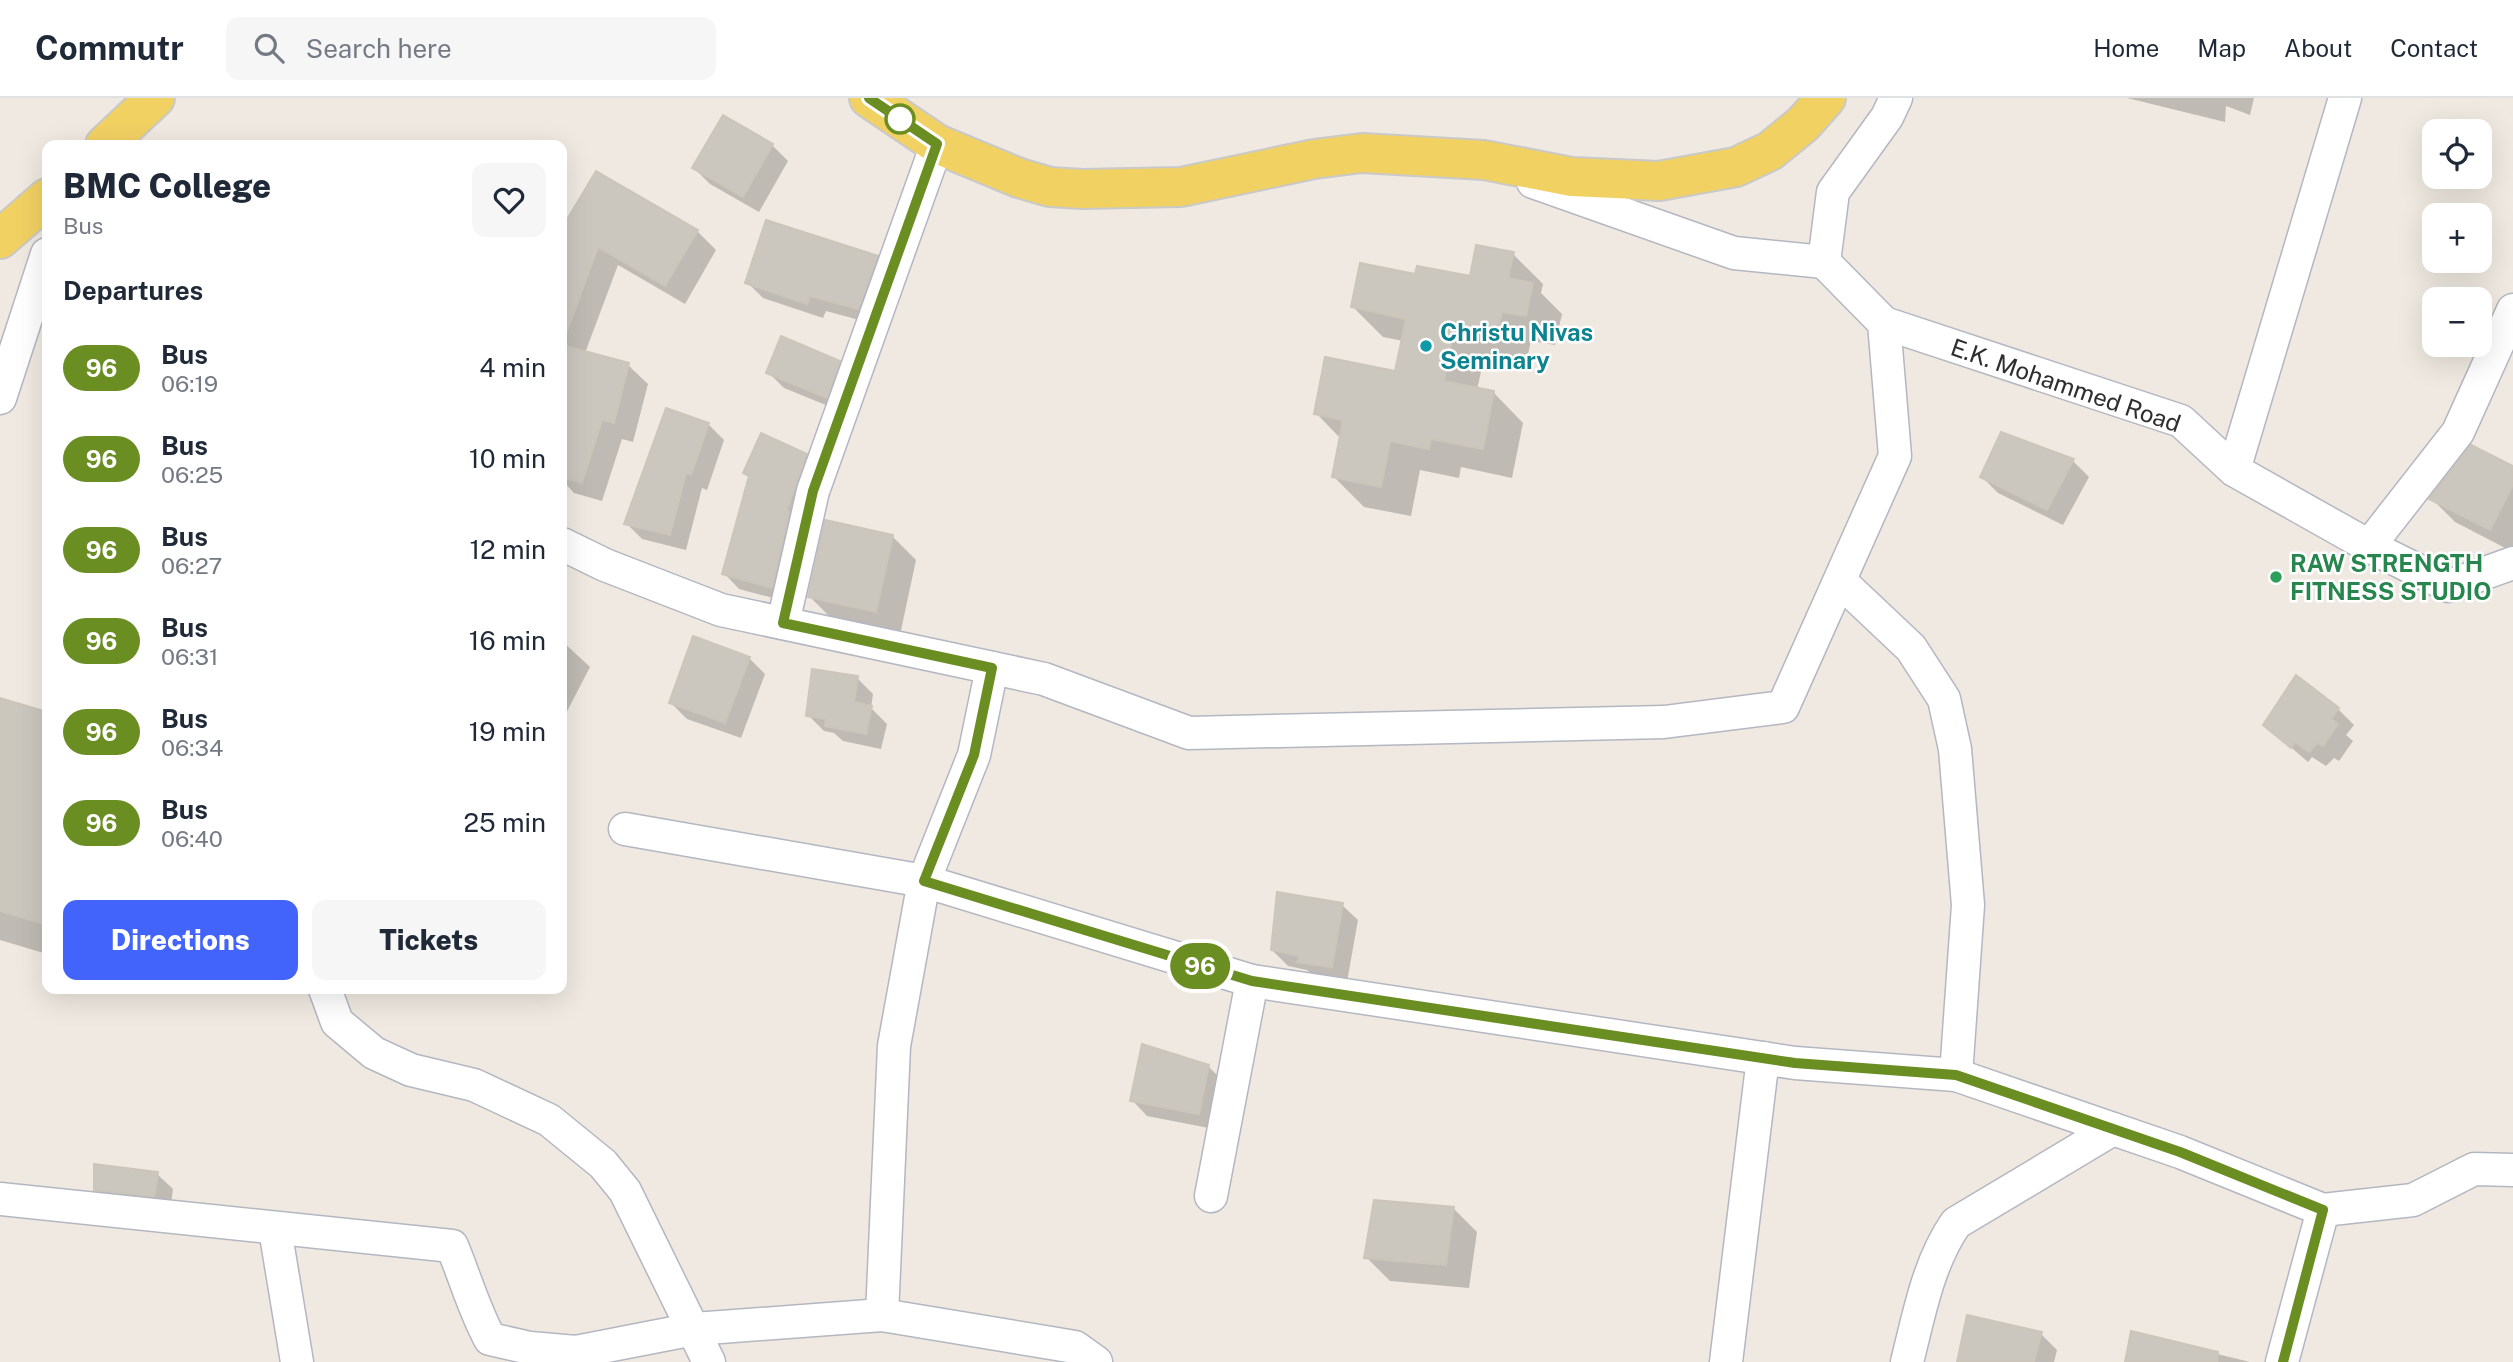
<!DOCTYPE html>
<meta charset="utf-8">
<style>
body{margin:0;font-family:"Public Sans",sans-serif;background:#f6f6f7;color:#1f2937;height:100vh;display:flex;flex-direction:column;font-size:26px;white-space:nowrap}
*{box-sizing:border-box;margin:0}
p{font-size:23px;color:#747a83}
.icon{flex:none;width:38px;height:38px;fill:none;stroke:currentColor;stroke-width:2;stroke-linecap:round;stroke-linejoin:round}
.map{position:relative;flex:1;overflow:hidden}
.details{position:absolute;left:42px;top:42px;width:525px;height:854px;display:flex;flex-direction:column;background:#fff;border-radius:14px;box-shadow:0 7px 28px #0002}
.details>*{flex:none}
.badge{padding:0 14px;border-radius:23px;font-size:24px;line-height:46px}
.fabs{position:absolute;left:2422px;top:21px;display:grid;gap:14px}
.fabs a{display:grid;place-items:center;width:70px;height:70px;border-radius:14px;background:#fff;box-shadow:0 7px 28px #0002;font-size:35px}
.map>.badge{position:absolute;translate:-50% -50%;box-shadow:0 0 0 4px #fff}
h2{padding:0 21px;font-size:26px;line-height:63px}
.round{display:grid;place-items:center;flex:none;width:74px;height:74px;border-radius:14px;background:#f6f6f7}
.overview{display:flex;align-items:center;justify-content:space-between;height:119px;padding:0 21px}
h1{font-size:33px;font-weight:800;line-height:52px}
.cta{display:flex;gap:14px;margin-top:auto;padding:14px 21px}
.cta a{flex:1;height:80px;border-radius:14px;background:#4264fb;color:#fff;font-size:28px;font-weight:800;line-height:80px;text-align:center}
.cta a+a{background:#f6f6f7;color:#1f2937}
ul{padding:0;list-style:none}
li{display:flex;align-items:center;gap:21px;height:91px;padding:0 21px}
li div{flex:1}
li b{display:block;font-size:26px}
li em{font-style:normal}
li .badge{min-width:77px;font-weight:700;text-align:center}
header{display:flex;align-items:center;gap:42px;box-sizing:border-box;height:98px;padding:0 35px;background:#fff;border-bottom:2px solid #e0e1e3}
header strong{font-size:33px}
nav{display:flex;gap:38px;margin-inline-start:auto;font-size:24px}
.search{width:490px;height:63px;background:#f6f6f7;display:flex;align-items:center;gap:18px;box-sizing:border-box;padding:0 24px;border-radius:14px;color:#747a83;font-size:26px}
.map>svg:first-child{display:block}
.shadow{fill:#0003}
.building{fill:#cbc7bf;stroke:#cbc5ba;stroke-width:2}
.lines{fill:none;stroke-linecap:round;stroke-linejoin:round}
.minor-casing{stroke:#b4b7c1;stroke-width:35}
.major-casing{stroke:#c9c9c9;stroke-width:42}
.minor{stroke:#fff;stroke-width:32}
.major{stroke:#f2d163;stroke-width:38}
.line-casing{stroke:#fff;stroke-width:16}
.line{stroke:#6b8e23;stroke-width:10}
.stop-dot{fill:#fff;stroke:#6b8e23;stroke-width:3.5}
.culture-dot{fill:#0f9aa8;stroke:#fff;stroke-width:2.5}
.leisure-dot{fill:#2e9e5b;stroke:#fff;stroke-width:2.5}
.labels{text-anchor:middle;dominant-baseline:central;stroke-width:5;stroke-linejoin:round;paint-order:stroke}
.culture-label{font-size:24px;font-weight:bold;fill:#0d838f;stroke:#fff;text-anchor:start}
.street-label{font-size:24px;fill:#2e2e2e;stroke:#fff}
.leisure-label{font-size:24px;font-weight:bold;fill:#27864d;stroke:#fff;text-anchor:start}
</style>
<header>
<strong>Commutr</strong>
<div class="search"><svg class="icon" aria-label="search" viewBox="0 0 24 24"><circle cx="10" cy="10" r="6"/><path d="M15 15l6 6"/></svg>Search here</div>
<nav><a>Home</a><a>Map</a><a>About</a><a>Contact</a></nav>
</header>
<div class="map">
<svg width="2513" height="1264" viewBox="0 0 2513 1264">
<rect width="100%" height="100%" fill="#efe9e1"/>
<!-- shadow -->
<g class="shadow">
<polygon points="2127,0 2254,0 2250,17 2226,8 2225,24"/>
<polygon points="772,47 788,63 759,114 710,86 694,70"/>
<polygon points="596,75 697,133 716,152 685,206 618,167 585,255 628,267 648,286 633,344 622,341 602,403 574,395 562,382 562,353 569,329 562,327 562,134"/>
<polygon points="1513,156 1543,186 1541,195 1562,216 1555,247 1531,243 1526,265 1484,260 1477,292 1494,295 1523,325 1512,380 1461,369 1459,380 1420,372 1411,418 1364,409 1334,379 1341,341 1316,315 1397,275 1403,243 1383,239 1353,209 1416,178 1471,180"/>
<polygon points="877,159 893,175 874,226 826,213 823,220 763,200 747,184"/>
<polygon points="839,264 855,280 843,314 784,290 768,274"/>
<polygon points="708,326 724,342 707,392 702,390 686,452 642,441 626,425"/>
<polygon points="2002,337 2073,363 2089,379 2063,427 1998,395 1982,379"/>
<polygon points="806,358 821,374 788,504 739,491 724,475 750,380 745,374"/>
<polygon points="2513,369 2513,454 2455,424 2432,401"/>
<polygon points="892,438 916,462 900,537 833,522 810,499"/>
<polygon points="562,543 590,569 562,623"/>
<polygon points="749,560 765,576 741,640 687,621 671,605"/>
<polygon points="857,580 873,596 871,610 887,626 881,651 843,643 834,635 824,633 808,617"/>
<polygon points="0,602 47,616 47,856 0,842"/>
<polygon points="2338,611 2354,627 2346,637 2353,643 2339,663 2334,660 2326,668 2312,659 2308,664 2265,627"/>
<polygon points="1342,807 1358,822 1347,884 1315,880 1307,872 1288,868 1272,852"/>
<polygon points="1208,968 1224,984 1214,1031 1147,1018 1132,1002"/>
<polygon points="157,1076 173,1091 170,1114 112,1108 96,1092"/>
<polygon points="1453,1110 1477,1134 1469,1190 1390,1183 1366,1159"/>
<polygon points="2132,1235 2250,1264 2126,1264"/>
<polygon points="2041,1236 2057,1252 2054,1264 1959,1264"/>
</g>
<!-- building -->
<g class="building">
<polygon points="723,17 773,46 743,99 692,70"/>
<polygon points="596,73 698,132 665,188 598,149 565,239 562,239 562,130"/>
<polygon points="766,122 878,158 858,211 810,198 807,206 745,185"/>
<polygon points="1476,147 1514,154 1508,180 1533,185 1526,218 1502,214 1497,236 1454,231 1444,283 1494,293 1483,351 1431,341 1429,351 1390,343 1381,389 1332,379 1343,322 1314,316 1325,259 1395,273 1406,221 1351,209 1360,165 1415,176 1417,168 1470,178"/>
<polygon points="781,238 840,263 827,300 766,275"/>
<polygon points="562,247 629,265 614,325 602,322 582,385 562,379"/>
<polygon points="666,310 709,325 691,377 686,375 670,437 624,426"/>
<polygon points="2001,334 2074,361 2047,412 1980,379"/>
<polygon points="761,335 807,356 786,414 789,414 772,490 722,476 749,378 743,375"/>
<polygon points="2471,347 2513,368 2513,387 2490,432 2429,401"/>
<polygon points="825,422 893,437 876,514 808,499"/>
<polygon points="693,538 750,559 725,625 669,605"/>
<polygon points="812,571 858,578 854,604 872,608 866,636 825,628 826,621 806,618"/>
<polygon points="2296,577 2339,610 2331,621 2338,626 2323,648 2318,645 2309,654 2295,644 2291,650 2263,627"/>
<polygon points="0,600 47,614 47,827 0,813"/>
<polygon points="1277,794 1343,805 1332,869 1297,864 1300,858 1271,852"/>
<polygon points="1142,946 1209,967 1199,1016 1130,1003"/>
<polygon points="94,1066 158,1074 154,1099 94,1092"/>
<polygon points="1374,1102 1454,1109 1446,1167 1364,1160"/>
<polygon points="1967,1217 2042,1234 2034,1264 1957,1264"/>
<polygon points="2131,1233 2218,1254 2217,1264 2125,1264"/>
</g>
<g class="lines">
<defs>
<g id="minor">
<polyline points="1896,0 1887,19 1833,94 1824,164 1884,225 2181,323 2234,372 2369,448 2449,488 2513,465"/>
<polyline points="1533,84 1734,155 1824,164"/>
<polyline points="0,300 47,156"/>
<polyline points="2234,372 2345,0"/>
<polyline points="562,446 605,467 721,512 1044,581 1189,635 1664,624 1783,609 1895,358 1884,225"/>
<polyline points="2369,448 2458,334 2513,212"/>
<polyline points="1840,483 1911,550 1944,601 1955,651 1968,807 1956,977"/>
<polyline points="783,525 813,393 937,46"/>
<polyline points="625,731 924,783 1252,883 1795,965 1956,977 2180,1054 2323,1112 2413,1102 2474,1071 2513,1072"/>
<polyline points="325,891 337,924 374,955 411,972 474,987 549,1022 603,1066 625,1093 709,1264"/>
<polyline points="1211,1098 1252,883"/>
<path d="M 0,1101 L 452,1148 C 465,1179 474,1212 490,1241 L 530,1250 L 576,1254 L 694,1231 L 882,1217 L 1075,1249 L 1096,1264"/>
<polyline points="275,1131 297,1264"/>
<polyline points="882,1217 894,948 924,783 974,657 992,570"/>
<polyline points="1726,1264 1763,960"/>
<path d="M 1907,1264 C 1919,1217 1928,1165 1956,1125 L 2113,1031"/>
<polyline points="2282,1264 2323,1112"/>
</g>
<g id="major">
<polyline points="869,0 937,46 1019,80 1050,89 1082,91 1181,89 1314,61 1362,55 1484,62 1572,79 1659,83 1736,69 1770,53 1803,26 1826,0"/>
<polyline points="105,47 155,0"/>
<polyline points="0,141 47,100"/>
</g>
</defs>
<!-- minor casing -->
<use href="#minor" class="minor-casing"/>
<!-- major casing -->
<use href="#major" class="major-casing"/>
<!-- minor -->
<use href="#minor" class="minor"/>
<!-- major -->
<use href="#major" class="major"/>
</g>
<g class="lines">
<defs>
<polyline id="line" points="869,0 937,46 813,393 783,525 992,570 974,657 924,783 1252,883 1795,965 1956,977 2180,1054 2323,1112 2283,1264"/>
</defs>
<!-- line casing -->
<use href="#line" class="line-casing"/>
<!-- line -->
<use href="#line" class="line"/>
</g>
<!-- markers -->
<circle class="stop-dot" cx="900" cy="21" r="14"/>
<circle class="culture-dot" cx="1426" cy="248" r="7"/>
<circle class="leisure-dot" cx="2276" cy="479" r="7"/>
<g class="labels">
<!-- culture labels -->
<g class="culture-label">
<text x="1440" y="234">Christu Nivas<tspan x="1440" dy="28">Seminary</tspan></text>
</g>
<!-- street labels -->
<g class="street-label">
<text transform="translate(2066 287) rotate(19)">E.K. Mohammed Road</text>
</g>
<!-- leisure labels -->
<g class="leisure-label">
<text x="2290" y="465">RAW STRENGTH<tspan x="2290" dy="28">FITNESS STUDIO</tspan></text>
</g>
</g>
</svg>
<div class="fabs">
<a><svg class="icon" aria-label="locate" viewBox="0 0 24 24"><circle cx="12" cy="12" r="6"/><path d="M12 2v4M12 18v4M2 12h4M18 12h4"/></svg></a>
<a>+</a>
<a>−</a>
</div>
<b class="badge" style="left:1200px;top:868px;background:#6b8e23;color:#fff">96</b>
<section class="details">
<div class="overview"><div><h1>BMC College</h1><p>Bus</p></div><a class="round"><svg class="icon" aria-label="heart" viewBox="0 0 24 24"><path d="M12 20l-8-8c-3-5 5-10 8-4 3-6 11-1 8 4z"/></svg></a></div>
<h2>Departures</h2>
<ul>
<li><span class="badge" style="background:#6b8e23;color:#fff">96</span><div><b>Bus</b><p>06:19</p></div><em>4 min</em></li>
<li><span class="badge" style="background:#6b8e23;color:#fff">96</span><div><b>Bus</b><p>06:25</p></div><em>10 min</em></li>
<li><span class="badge" style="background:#6b8e23;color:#fff">96</span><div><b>Bus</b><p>06:27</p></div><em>12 min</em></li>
<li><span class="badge" style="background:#6b8e23;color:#fff">96</span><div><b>Bus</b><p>06:31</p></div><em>16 min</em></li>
<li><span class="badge" style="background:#6b8e23;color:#fff">96</span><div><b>Bus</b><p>06:34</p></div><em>19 min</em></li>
<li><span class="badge" style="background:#6b8e23;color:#fff">96</span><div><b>Bus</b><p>06:40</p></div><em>25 min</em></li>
</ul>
<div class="cta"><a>Directions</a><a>Tickets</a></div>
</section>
</div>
